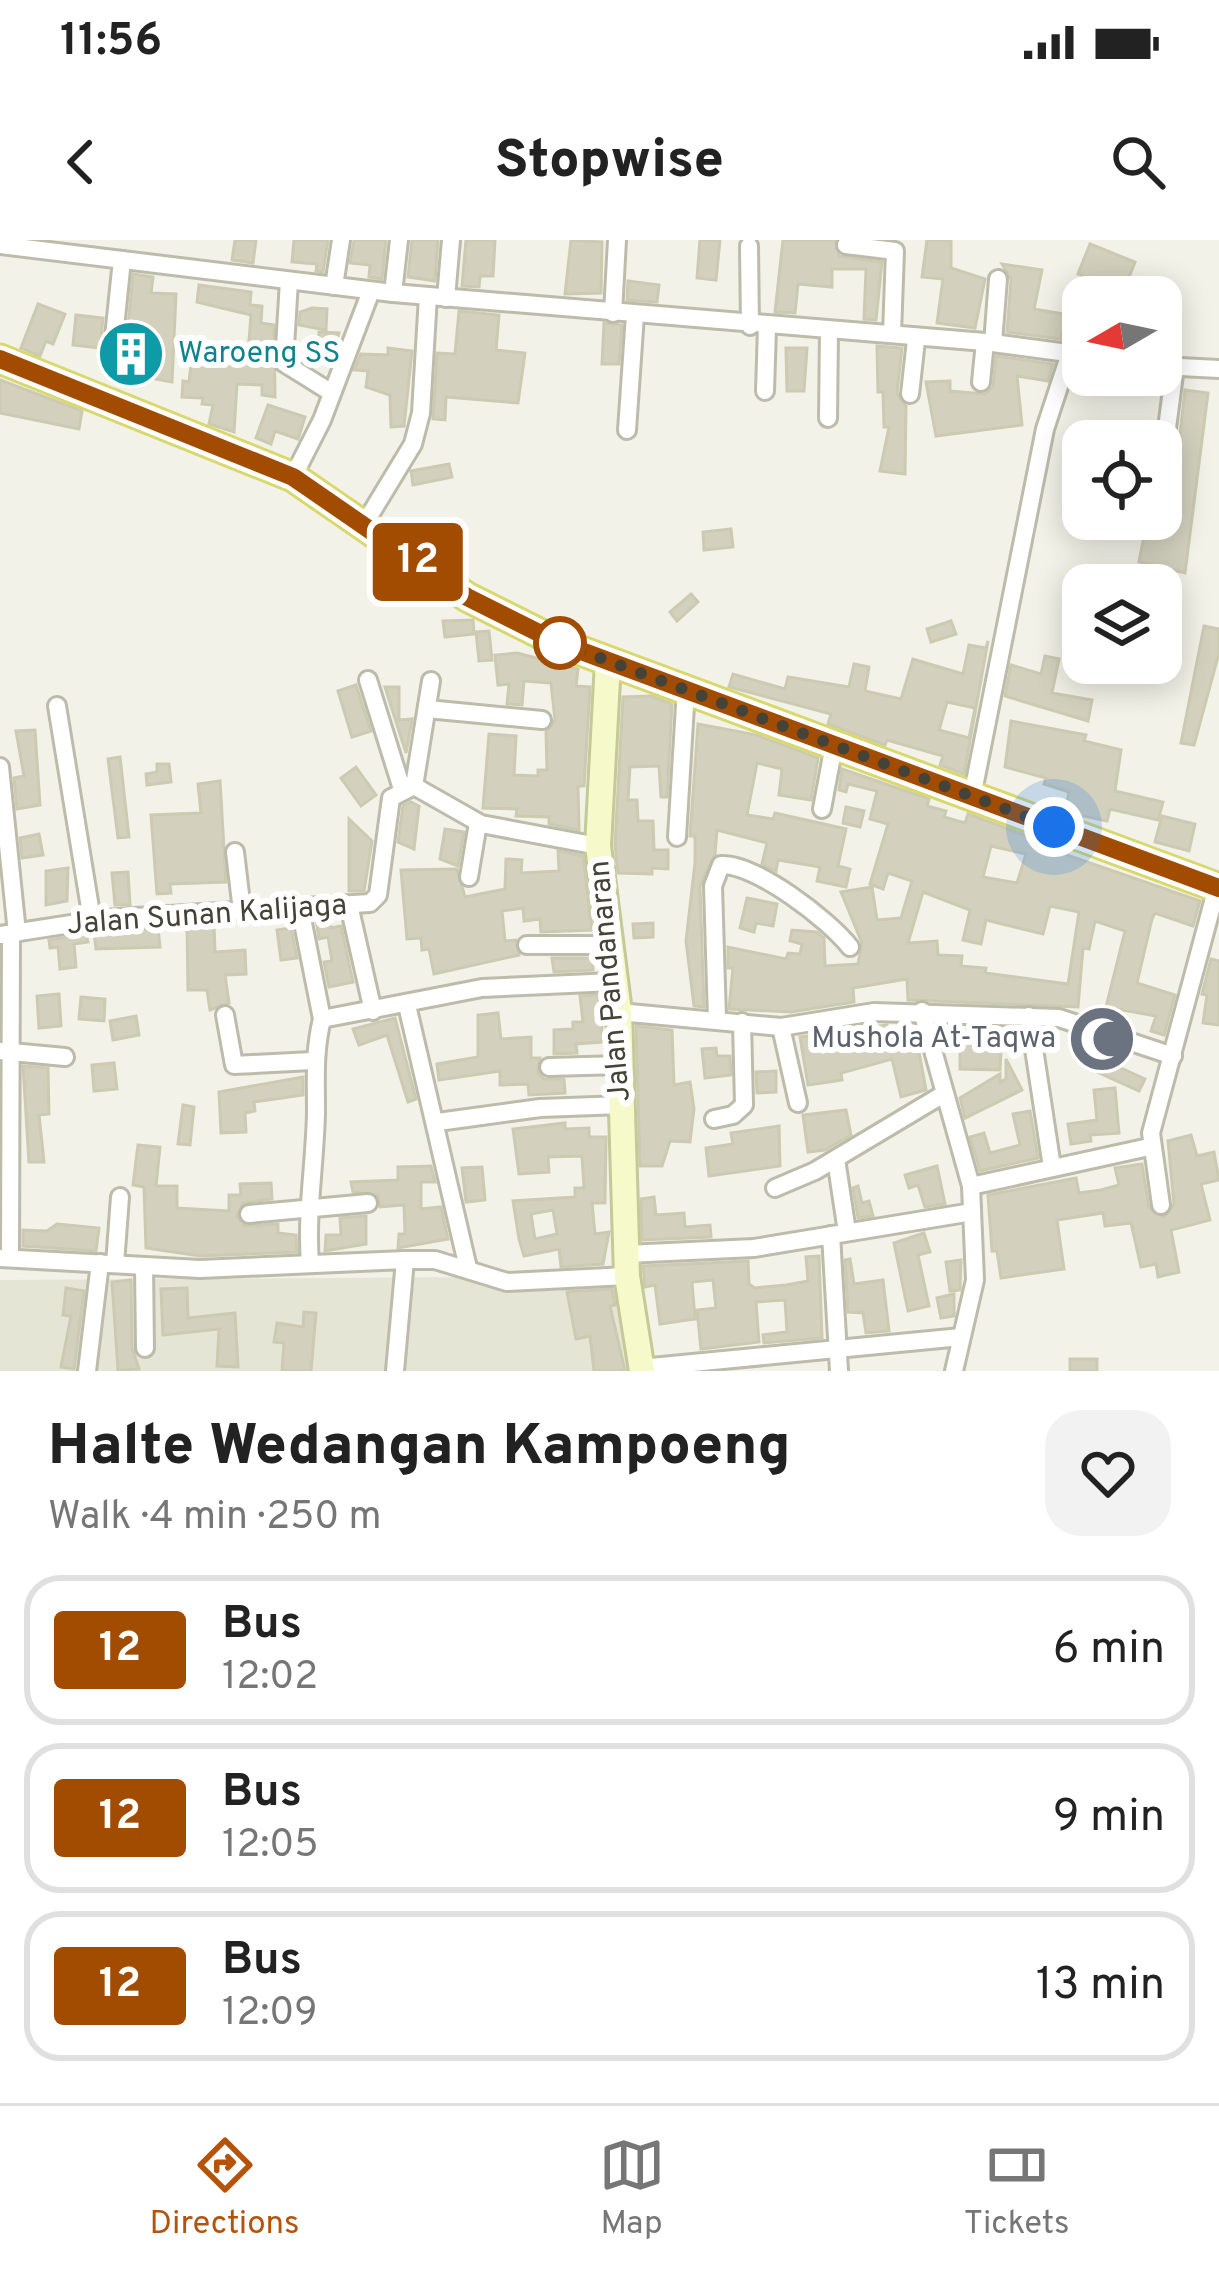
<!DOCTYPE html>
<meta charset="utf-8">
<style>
body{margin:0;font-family:Overpass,sans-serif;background:#f2f2f2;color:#222;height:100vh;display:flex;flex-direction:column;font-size:45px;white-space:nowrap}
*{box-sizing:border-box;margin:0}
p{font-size:39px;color:#767676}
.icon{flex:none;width:66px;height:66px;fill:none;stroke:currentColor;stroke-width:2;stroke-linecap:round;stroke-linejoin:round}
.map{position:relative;height:1131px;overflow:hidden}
.side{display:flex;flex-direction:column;background:#fff;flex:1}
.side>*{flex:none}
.badge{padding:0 24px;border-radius:9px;font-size:42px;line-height:78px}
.needle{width:78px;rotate:261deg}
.fabs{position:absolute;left:1062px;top:36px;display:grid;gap:24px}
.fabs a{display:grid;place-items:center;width:120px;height:120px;border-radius:24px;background:#fff;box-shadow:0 6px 30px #0003;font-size:60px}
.you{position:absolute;width:60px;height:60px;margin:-30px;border:9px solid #fff;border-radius:50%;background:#1a73e8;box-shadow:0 0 0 18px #1a73e833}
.map>.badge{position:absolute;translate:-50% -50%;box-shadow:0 0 0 6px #fff}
.round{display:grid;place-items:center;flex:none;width:126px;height:126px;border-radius:36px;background:#f2f2f2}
.overview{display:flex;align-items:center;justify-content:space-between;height:204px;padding:0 48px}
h1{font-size:57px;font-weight:800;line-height:90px}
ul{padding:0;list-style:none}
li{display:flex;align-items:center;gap:36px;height:150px;margin:0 24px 18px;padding:0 24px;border:6px solid #e0e0e0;border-radius:36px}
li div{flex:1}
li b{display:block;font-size:45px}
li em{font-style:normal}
li .badge{min-width:132px;font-weight:700;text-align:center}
.status{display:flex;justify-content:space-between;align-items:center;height:84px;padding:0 60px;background:#fff;direction:ltr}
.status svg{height:33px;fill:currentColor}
header{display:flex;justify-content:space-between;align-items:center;height:156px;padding:0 48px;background:#fff;font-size:54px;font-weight:800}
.menu{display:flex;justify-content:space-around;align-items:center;height:168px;border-top:3px solid #e0e0e0;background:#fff;font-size:33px;color:#767676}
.menu a{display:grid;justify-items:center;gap:6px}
.menu .on{color:#b45309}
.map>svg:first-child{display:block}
.residential{fill:#e5e5d6}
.building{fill:#d3d1be;stroke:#cdcab2;stroke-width:3;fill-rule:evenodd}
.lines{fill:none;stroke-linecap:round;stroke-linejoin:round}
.street-casing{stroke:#bdbcab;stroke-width:22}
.secondary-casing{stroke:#c5c897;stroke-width:30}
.primary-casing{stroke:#d8d86f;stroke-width:33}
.street{stroke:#fff;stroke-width:16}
.secondary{stroke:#f6f9ca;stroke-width:24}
.primary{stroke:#f3f59e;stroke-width:27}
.line-casing{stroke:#fff;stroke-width:27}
.line{stroke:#a14c00;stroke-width:18}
.walk{stroke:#454337;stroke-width:12;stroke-dasharray:0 21.6}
.stop-dot{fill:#fff;stroke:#a14c00;stroke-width:6}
.labels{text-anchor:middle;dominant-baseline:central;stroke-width:12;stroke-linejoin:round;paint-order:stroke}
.culture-label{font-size:30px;fill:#0d838f;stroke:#fff;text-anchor:start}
.street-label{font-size:30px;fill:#454337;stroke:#fff}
.worship-label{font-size:30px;fill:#5b616d;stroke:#fff;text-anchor:end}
</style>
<div class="status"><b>11:56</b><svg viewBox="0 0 49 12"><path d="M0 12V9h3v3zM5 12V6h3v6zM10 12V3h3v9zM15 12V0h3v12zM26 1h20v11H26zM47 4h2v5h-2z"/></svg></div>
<header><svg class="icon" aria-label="back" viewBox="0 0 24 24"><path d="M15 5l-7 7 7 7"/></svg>Stopwise<svg class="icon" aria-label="search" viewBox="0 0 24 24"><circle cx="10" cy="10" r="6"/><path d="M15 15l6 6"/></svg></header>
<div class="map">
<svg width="1219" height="1131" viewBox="0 0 1219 1131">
<rect width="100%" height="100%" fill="#f2f2e8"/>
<!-- residential -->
<polygon class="residential" points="627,1036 637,1131 0,1131 0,1040"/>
<!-- building -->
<g class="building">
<polygon points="235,0 256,0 253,23 232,20"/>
<polygon points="294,0 328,0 323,32 316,31 317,24 292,22"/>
<polygon points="354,0 386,0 382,39 369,37 370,25 350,23"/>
<polygon points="412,0 438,0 435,41 408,37"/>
<polygon points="466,0 495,0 493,36 480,36 479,47 462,46"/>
<polygon points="571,0 602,2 601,53 565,54"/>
<polygon points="700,0 720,0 716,40 697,38"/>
<polygon points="783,0 835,0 839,16 882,22 876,80 864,79 866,29 832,29 832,47 798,44 795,73 775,72"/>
<polygon points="927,0 951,0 951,28 985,39 975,88 937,83 943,39 922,37"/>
<polygon points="1090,4 1135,22 1123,52 1078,34"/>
<polygon points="1002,24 1042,30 1034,69 1069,75 1061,99 1007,92 1011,39"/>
<polygon points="133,34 153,37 151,53 176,54 172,142 117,132 125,117"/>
<polygon points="628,41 659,45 657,62 627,60"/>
<polygon points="199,45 251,52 250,65 262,66 261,83 274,85 275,157 262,155 262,145 237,144 234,192 209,184 213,165 202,164 203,158 182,157 183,141 189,142 193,108 248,112 251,75 197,62"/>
<polygon points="38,64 65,74 53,104 46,101 40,116 21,108"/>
<polygon points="312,68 327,69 326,90 299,85 300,72"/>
<polygon points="459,71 499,75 496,110 525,113 518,163 446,157 445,180 433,179 437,113 455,114"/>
<polygon points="76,75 103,78 100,108 73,105"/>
<polygon points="604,83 622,85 619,124 602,124"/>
<polygon points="319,92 339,93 331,120 318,119"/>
<polygon points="877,106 902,108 897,153 906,166 905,234 880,231 889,187 884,187 883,152 878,152"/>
<polygon points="388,108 412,111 404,186 391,187 390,155 366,147 368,131 354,130 361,114 388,115"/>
<polygon points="786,108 807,108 804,151 787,151"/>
<polygon points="996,116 1053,124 1048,141 1017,136 1022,185 936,196 926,142 950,141 950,151 985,154 993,147"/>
<polygon points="0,140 82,171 79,189 0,173"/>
<polygon points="1185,150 1208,153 1185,333 1139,322 1146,286 1169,292"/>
<polygon points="268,165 305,177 298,199 275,191 271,204 256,198"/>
<polygon points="449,224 452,237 413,245 411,231"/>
<polygon points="731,289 733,307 704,310 703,292"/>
<polygon points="691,354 698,362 677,381 670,372"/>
<polygon points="473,380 474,394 445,397 443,381"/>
<polygon points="951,381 956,394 931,402 927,389"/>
<polygon points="1204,386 1219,389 1219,413 1194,505 1181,503"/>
<polygon points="489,391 492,420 479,421 476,392"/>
<path d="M 988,401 L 964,534 L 940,525 L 943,516 L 887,500 L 885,505 L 828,484 L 831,474 L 729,447 L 733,434 L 785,449 L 788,437 L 849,447 L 854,424 L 869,427 L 865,451 L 901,459 L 913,419 L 963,434 L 969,405 L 986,408 ZM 947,462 L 975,468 L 969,498 L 939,490 Z"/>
<polygon points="517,413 578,429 576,446 590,447 584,546 578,546 579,590 549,584 549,577 516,576 517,569 483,568 489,494 516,496 514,535 538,536 538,530 547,530 546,492 555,480 551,443 524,441 522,465 507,464 509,444 498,445 495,415"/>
<polygon points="1045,416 1059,419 1052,453 1092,460 1088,481 1005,456 1011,425 1041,434"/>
<polygon points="356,445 371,491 352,497 338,451"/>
<polygon points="385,447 399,447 399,480 412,479 406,513"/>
<polygon points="651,456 672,464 667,557 661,557 659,526 630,527 628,560 637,560 638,581 653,581 654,610 668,610 668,629 652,628 652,634 618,633 615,605 623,457"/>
<polygon points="1011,481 1086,495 1084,501 1121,510 1115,551 1163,562 1158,580 1110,569 1107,581 1065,572 1069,552 1044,544 1046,538 1005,527"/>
<polygon points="698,484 756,495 818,518 811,560 779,555 782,529 757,523 747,575 773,579 775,573 846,589 838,626 850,629 846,647 817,641 820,627 778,620 776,631 762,624 767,603 717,590 715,614 700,646 704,767 694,766 686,701 695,623 695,596 690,596"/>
<polygon points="35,490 40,565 17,569 14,538 24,536 16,491"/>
<polygon points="120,517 129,597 118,598 108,519"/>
<polygon points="157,524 169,524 171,542 147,545 146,534 157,532"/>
<polygon points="356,527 376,555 361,566 341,538"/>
<path d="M 842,529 L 929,559 L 927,566 L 946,571 L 944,577 L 965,583 L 968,574 L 1062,609 L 1061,613 L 1200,661 L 1193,686 L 1155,673 L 1152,679 L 1137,743 L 1175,755 L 1164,795 L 1151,791 L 1156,776 L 1106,767 L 1125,691 L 1095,681 L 1089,709 L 1083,708 L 1078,767 L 908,760 L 907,739 L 853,748 L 854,762 L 791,772 L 729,769 L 733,728 L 728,728 L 728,707 L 786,719 L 788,713 L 800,714 L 802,704 L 790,701 L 792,690 L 817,692 L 824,698 L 825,726 L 858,724 L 862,703 L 841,652 L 872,647 L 877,680 L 901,678 L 912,641 L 888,633 L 883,649 L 870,644 L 888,584 L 870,579 L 877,551 L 848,544 L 846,552 L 839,550 ZM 991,606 L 1026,614 L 1017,643 L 983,637 ZM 923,652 L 970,670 L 963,700 L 981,704 L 986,680 L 1043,694 L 1050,666 L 1079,672 L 1068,744 L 985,733 L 986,728 L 961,726 L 962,716 L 938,715 L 937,701 L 908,703 Z"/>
<polygon points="220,541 226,642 170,644 171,653 157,654 151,575 201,573 198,544"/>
<polygon points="411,562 419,566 414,609 398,602 403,566"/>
<polygon points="846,567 864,571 860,587 843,583"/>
<polygon points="1162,576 1195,584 1189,611 1155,602"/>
<polygon points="349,579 372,601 364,651 349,651"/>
<polygon points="445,589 464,592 458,626 440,619"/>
<polygon points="39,594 43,615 22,618 20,598"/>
<polygon points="558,611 583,616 592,690 541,692 540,679 524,681 523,668 502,671 505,701 516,700 519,715 434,734 429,709 422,710 421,698 407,699 401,630 457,629 465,657 505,649 506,619 522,620 521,633 559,631"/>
<polygon points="68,628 67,661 46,665 46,631"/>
<polygon points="128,632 130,665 115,665 112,633"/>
<polygon points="747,658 777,664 773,686 756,683 754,692 740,688"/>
<polygon points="329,678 331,688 341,686 353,742 329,747 324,722 332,721 328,697 319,699 316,679"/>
<polygon points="653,683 653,697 634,698 633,684"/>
<polygon points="214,685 215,712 245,710 246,734 225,735 229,763 210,770 207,750 188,750 187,687"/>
<polygon points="158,688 160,707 96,709 94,693"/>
<polygon points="291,688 297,718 281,720 277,690"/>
<polygon points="86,694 88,702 74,704 76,727 60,729 58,707 50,708 49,700"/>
<polygon points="552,718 592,718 593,730 554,732"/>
<polygon points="1211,719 1219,721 1219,785 1203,783 1207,755 1202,754"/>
<polygon points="59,754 61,786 39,788 37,756"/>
<polygon points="599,755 603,802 576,804 577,813 554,814 554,790 573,789 573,782 583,782 580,756"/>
<polygon points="81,757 105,759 104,781 79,779"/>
<polygon points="498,773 501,799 531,797 531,818 540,818 538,833 544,839 564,839 565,853 529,855 528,844 500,845 500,831 439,840 437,824 478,817 478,775"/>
<polygon points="136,776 139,795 113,800 110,781"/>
<polygon points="395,778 416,859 408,862 387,795 359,805 353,789"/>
<polygon points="887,785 889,798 916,796 926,850 901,857 892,819 841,833 842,840 808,845 800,797"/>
<polygon points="636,786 672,790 674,845 690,842 694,869 690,902 670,901 662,926 640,926"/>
<polygon points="984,788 1002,789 1000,830 960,829 960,790"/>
<polygon points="716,808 717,816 730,816 731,835 705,838 702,809"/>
<polygon points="1006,819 1022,850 965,878 960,858 1000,834 1000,842 1006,839"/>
<polygon points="1101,819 1145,839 1139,851 1095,831"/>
<polygon points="114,823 117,849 94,851 92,825"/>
<polygon points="23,826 48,828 49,874 39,875 44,922 29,922"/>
<polygon points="776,831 776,852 757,853 756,832"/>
<polygon points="303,837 303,855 254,862 255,871 245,873 246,892 221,893 219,852"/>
<polygon points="1115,848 1119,893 1090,895 1091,901 1071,904 1068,884 1097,880 1094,850"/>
<polygon points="183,865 194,867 190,905 178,904"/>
<polygon points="846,870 851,895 825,910 808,912 803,875"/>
<polygon points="1030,871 1038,918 980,931 970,897 984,893 990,913 1020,905 1013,874"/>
<path d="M 565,883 L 565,889 L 589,888 L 589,897 L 606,897 L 605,963 L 592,963 L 595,994 L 609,992 L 603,1024 L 561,1027 L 559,1009 L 524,1016 L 519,999 L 513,961 L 575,957 L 575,948 L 584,948 L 582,916 L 548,917 L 549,932 L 519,934 L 513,889 ZM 553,970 L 557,994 L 535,999 L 531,974 Z"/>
<polygon points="779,886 780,926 709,936 706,908 733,904 731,893"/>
<polygon points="1191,895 1197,916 1214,912 1219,940 1201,944 1210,980 1171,990 1179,1032 1158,1037 1156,1024 1141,1027 1131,983 1105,986 1103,973 1057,980 1064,1029 1001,1038 997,1011 992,1011 988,955 1076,938 1079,953 1101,950 1119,945 1115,928 1142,924 1149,968 1164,977 1174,964 1168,901"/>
<polygon points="138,905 160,907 156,946 177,946 177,968 229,971 229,955 241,955 240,944 271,943 272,959 243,963 237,976 245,986 278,984 278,993 296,995 297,1012 200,1016 146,1008 144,947 133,945"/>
<polygon points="431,926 435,942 421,942 421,969 441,967 448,999 398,1008 399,994 405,994 404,965 380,967 378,955 353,952 351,942 398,940 398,927"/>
<polygon points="937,926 945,964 925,967 918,945 909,948 905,935"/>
<polygon points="482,927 485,960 466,962 462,928"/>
<polygon points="858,946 862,963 869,961 873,976 858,978 853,948"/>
<polygon points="654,957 656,975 684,973 685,987 710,985 711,997 642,1000 641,959"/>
<polygon points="366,976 366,1004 325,1011 326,995 341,995 340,978"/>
<polygon points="57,984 99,988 96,1011 23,1006 23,990 47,991"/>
<polygon points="924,993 930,1012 918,1015 929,1066 908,1071 894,1003"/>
<polygon points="819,1016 822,1098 764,1103 763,1095 787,1092 785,1060 756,1062 759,1102 701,1109 697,1070 716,1068 713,1040 692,1042 695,1079 660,1084 655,1045 645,1047 644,1036 643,1026 748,1021 749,1044 755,1048 786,1045 808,1041 806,1017"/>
<polygon points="850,1019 854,1044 883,1040 889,1091 866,1093 863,1073 848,1072 845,1020"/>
<polygon points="961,1020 960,1050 950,1051 946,1022"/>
<polygon points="131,1040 132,1108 139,1129 118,1130 112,1042"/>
<polygon points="66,1048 84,1051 74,1129 61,1127 71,1076 63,1075"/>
<polygon points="187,1048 188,1078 235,1073 238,1127 217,1126 219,1089 163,1095 161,1049"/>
<polygon points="612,1049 615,1065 610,1066 625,1131 594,1131 590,1096 576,1099 567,1052"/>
<polygon points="954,1054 954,1076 941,1078 937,1058"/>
<polygon points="304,1072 316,1073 311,1131 282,1131 284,1103 274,1102 277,1083 303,1087"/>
<rect x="1070" y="1119" width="27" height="12"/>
</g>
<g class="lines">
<defs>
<g id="street">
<polyline points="0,5 393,53 985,102 1083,115"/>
<polyline points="846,5 895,11 892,94"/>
<polyline points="749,6 750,86"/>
<polyline points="289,41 284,123 332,153"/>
<polyline points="334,46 341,0"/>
<polyline points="393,53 399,0"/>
<polyline points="1088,57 1088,54"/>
<polyline points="446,58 451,0"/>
<polyline points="613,73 617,0"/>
<polyline points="993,103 998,39"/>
<polyline points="112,116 122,20"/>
<polyline points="1161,126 1219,129"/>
<polyline points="981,142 985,102"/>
<polyline points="765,151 767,87"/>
<polyline points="910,154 916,100"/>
<polyline points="828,178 829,91"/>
<polyline points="627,190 635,75"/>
<polyline points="1161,234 1175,127"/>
<polyline points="293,237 322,180 371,51"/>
<polyline points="365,283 413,204 421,173 428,56"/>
<polyline points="368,440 402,549"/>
<polyline points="57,466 92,680"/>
<polyline points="427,469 542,480"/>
<polyline points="0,527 17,693"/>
<polyline points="414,546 431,441"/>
<polyline points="972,557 1045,189 1083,74"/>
<polyline points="822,569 834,505"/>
<polyline points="677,597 686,449"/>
<polyline points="235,612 242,671"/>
<polyline points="469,637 478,583"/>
<polyline points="349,665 373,771"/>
<polyline points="300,668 322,779 482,748 614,742"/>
<polyline points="0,695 103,679 370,663 378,655 391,558 414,546 481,584 598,606"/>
<polyline points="527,705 608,705"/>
<polyline points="407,765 468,1028"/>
<polyline points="922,771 971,946 975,1040 954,1131"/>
<polyline points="619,772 781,787 874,772 1059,778 1173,816"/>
<polyline points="225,775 234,825 312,821"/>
<polyline points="1029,776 1052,927"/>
<path d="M 717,779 L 713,646 L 721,625 C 755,623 829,680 850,707"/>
<polyline points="781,787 798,863"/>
<polyline points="1,811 65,817"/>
<polyline points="549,827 621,825"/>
<polyline points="714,879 733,875 744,865 742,782"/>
<polyline points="438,882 540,868 623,865"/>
<polyline points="836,919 847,992"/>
<polyline points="971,946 1149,907"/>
<polyline points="775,948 815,931 942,855"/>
<polyline points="1161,965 1151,893 1217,647"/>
<polyline points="249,974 368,963"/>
<polyline points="831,995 839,1131"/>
<polyline points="626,1014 754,1008 972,972"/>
<polyline points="0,1018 200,1029 405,1020 395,1131"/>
<polyline points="10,1018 11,694"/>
<polyline points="405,1020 435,1020 507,1042 627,1036"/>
<polyline points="115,1024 120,957"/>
<path d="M 310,1024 C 306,972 315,924 316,872 C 316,838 314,812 322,779"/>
<polyline points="144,1026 145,1108"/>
<polyline points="641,1128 961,1097"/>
<polyline points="87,1131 100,1023"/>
</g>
<polyline id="secondary" points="608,422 598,606 619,772 627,1036 642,1131"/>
<polyline id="primary" points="0,119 293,237 467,357 557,402 1219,648"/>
</defs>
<!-- street casing -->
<use href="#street" class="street-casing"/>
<!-- secondary casing -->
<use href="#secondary" class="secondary-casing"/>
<!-- primary casing -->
<use href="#primary" class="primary-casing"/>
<!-- street -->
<use href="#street" class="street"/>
<!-- secondary -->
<use href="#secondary" class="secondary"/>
<!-- primary -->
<use href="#primary" class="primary"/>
</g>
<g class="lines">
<defs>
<polyline id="line" points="0,119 293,237 467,357 557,402 1219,648"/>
</defs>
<!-- line casing -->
<use href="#line" class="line-casing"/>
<!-- line -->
<use href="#line" class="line"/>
<!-- walk -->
<polyline class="walk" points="560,403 1054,587"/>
</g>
<!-- icons -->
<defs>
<symbol id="building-disc" viewBox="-11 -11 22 22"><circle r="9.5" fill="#0f9aa8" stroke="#fff"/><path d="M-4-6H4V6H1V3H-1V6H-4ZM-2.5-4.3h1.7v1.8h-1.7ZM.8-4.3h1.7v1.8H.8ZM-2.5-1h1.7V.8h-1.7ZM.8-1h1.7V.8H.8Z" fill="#fff"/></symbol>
<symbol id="mosque-disc" viewBox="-11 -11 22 22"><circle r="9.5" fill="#6b7280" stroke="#fff"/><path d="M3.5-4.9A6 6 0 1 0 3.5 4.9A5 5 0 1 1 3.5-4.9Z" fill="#fff"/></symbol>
</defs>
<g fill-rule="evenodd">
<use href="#building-disc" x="93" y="76" width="76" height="76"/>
<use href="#mosque-disc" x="1064" y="761" width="76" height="76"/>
</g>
<!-- markers -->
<circle class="stop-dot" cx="560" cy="403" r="24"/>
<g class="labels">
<!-- culture labels -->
<g class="culture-label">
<text x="178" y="114">Waroeng SS</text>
</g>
<!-- street labels -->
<g class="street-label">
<text transform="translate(207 676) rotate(-4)">Jalan Sunan Kalijaga</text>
<text transform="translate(611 741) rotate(-95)">Jalan Pandanaran</text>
</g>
<!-- worship labels -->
<g class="worship-label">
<text x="1056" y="799">Mushola At-Taqwa</text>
</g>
</g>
</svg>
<div class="fabs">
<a><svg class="needle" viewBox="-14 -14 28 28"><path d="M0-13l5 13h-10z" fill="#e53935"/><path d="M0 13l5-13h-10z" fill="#767676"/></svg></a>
<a><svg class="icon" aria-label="locate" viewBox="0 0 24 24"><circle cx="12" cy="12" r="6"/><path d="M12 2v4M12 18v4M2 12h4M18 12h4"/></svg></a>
<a><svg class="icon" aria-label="layers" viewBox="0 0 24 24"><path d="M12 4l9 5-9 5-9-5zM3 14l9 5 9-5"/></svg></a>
</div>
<div class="you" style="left:1054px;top:587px"></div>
<b class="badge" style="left:418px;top:322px;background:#a14c00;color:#fff">12</b>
</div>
<section class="side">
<div class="overview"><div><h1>Halte Wedangan Kampoeng</h1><p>Walk · 4 min · 250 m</p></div><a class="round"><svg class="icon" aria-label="heart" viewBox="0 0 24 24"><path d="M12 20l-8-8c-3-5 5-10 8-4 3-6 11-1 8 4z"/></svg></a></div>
<ul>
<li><span class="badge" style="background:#a14c00;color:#fff">12</span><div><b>Bus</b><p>12:02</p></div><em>6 min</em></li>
<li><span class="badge" style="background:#a14c00;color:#fff">12</span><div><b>Bus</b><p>12:05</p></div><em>9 min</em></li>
<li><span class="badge" style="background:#a14c00;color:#fff">12</span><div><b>Bus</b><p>12:09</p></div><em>13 min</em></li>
</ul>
</section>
<nav class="menu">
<a class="on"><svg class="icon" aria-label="directions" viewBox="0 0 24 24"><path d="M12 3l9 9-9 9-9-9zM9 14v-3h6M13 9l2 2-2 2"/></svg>Directions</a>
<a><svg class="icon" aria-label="map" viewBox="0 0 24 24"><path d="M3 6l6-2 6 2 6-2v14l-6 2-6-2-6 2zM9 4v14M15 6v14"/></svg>Map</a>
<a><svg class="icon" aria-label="tickets" viewBox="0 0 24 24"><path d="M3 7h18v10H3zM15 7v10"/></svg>Tickets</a>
</nav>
